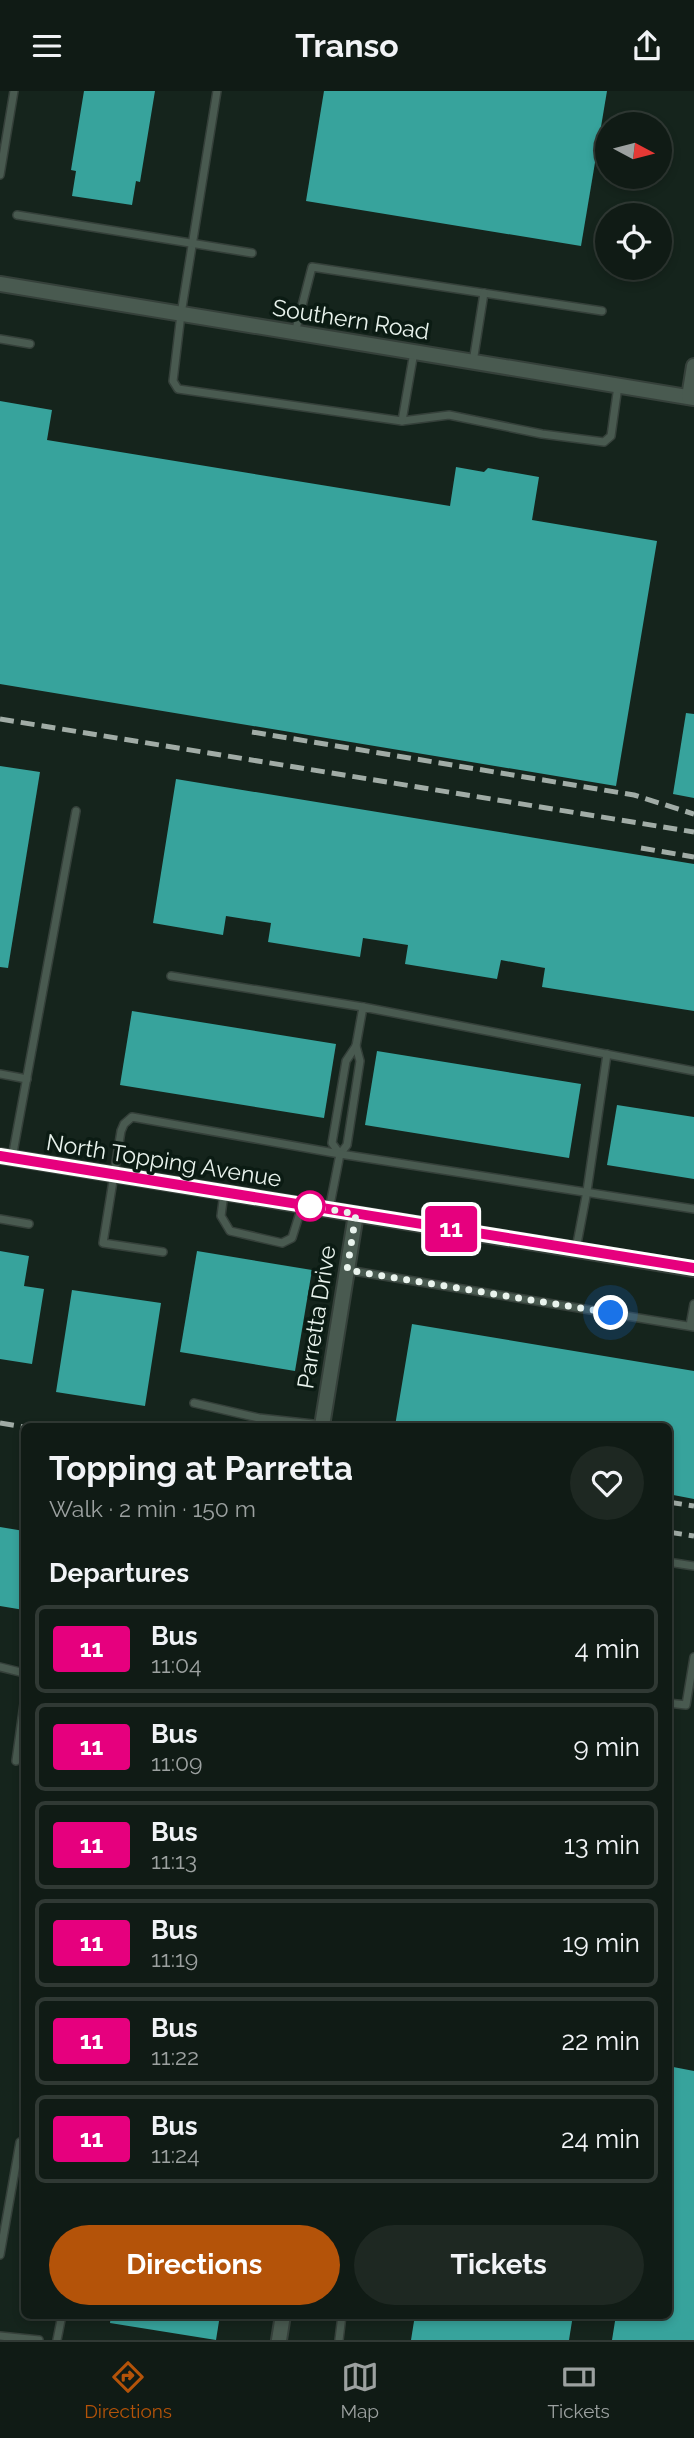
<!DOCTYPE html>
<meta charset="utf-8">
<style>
body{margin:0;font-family:Raleway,sans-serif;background:#1e2822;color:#f1f3f6;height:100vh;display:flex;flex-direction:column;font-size:26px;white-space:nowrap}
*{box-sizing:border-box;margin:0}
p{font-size:23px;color:#9ca1a0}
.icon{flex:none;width:38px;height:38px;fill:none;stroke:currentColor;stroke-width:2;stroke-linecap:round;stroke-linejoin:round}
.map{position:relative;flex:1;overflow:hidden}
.sheet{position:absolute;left:21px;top:1332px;width:651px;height:896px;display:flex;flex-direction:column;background:#101b15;border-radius:10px;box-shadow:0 4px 10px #0003,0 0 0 2px #303934}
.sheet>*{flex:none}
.badge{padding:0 14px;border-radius:5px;font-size:24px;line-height:46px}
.needle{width:46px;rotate:97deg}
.fabs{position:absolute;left:595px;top:21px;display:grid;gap:14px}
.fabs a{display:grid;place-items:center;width:77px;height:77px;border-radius:50%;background:#101b15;box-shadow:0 4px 10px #0003,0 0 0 2px #303934;font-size:35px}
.you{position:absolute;width:35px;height:35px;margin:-18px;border:5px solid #fff;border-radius:50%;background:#1a73e8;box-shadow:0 0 0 10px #1a73e833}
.map>.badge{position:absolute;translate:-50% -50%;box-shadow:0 0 0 4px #fff}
h2{padding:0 28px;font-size:26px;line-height:63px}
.round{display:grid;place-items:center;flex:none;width:74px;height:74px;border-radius:37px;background:#1e2822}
.headline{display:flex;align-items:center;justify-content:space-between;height:119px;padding:0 28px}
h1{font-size:33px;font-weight:700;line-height:52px}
.primary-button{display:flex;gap:14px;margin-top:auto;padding:14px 28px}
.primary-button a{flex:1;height:80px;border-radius:42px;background:#b45309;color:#fff;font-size:28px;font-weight:700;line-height:80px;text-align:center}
.primary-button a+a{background:#1e2822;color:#f1f3f6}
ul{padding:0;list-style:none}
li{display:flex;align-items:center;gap:21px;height:88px;margin:0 14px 10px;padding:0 14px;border:4px solid #303934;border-radius:10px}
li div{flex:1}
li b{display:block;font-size:26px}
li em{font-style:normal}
li .badge{min-width:77px;font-weight:700;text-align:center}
header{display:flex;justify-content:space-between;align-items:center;height:91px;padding:0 28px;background:#101b15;font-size:32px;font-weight:700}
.dock{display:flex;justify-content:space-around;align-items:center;height:98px;border-top:2px solid #303934;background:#101b15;font-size:19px;color:#9ca1a0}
.dock a{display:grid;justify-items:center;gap:4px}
.dock .selected{color:#b45309}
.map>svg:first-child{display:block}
.building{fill:#37a39c}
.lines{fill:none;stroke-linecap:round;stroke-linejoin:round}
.service-casing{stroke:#35403a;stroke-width:10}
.minor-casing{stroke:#35403a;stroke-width:18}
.service{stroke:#495a50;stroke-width:7}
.minor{stroke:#495a50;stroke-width:14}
.rail{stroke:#a1aca6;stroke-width:5;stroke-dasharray:14 7;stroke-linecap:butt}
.line-casing{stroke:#fff;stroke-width:16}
.line{stroke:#e6007e;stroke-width:10}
.walk{stroke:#e9f3ed;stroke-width:7;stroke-dasharray:0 12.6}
.stop-dot{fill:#fff;stroke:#e6007e;stroke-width:3.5}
.labels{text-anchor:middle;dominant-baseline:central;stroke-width:7;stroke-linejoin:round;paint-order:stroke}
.street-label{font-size:23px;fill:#e9f3ed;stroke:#0b1b13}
</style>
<header><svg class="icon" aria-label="menu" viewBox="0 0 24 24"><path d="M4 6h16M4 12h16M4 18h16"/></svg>Transo<svg class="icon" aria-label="share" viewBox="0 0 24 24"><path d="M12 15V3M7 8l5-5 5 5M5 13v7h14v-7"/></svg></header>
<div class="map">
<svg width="694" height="2249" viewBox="0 0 694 2249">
<rect width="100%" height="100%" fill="#15241c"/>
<!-- building -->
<g class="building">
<polygon points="84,0 155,0 140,91 136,90 132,114 72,105 76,80 71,79"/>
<polygon points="324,0 607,0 581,155 306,110"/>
<polygon points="0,310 52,319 47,349 450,415 456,376 484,381 488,377 539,386 532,429 657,450 616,695 0,593"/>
<polygon points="686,622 694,623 694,707 673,703"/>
<polygon points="0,675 40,681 8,877 0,876"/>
<polygon points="176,688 694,773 694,920 542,896 545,877 501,869 497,888 405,873 408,854 363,847 360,866 268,851 271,832 226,825 223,844 153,832"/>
<polygon points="132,920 336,953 324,1027 120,994"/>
<polygon points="377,960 581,993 569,1067 365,1034"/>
<polygon points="617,1014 694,1026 694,1088 607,1074"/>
<polygon points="0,1160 29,1165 24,1195 44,1198 32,1273 0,1268"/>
<polygon points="197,1160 312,1179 295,1280 180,1261"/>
<polygon points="72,1199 161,1212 145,1315 56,1301"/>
<polygon points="412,1233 694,1280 694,1408 668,1403 668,1335 395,1335"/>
<polygon points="0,1436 24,1440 24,1519 0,1515"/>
<polygon points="668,1975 694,1980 694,2249 612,2249 616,2224 668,2224"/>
<polygon points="111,2224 220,2224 216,2249 110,2232"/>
<polygon points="415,2224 573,2224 569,2249 411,2249"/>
</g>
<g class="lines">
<defs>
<g id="service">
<polyline points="217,0 181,223 173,290 178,298 402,330 449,324 542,343 604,351 611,345 618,295"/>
<polyline points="0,84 14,0"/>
<polyline points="17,124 252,162"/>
<polyline points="295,242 312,176 602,220"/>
<polyline points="0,248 30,253"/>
<polyline points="473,271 484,202"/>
<polyline points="402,330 414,261"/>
<polyline points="171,885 363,916"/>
<polyline points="0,983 27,988"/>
<polyline points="340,1063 332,1052 346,970 356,955 363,916 694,980"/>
<polyline points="12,1067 76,720"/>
<polyline points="224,1102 221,1125 230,1140 282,1152 292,1147 302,1115"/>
<polyline points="329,1119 340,1063 347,1054 360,970 356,955"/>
<polyline points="0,1128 29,1133"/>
<polyline points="576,1158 587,1100 607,963"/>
<polyline points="163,1161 103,1152 121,1040 124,1033 132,1026 340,1063 694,1118"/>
<polyline points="347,1179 694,1236"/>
<polyline points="690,1235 694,1213"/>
<polyline points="194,1312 259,1327 322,1334"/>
<polyline points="668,1471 694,1475"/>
<polyline points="0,1576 24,1582"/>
<polyline points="668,1612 686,1614 694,1566"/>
<polyline points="16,1670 24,1613"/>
<polyline points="0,2164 20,2051"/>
<polyline points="0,2245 39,2249"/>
<polyline points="57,2249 62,2224"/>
<polyline points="339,2249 342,2224"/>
</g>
<g id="minor">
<polyline points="0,193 694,307"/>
<polyline points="689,306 694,275"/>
<polyline points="0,1065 694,1178"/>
<polyline points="322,1335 356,1123"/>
<polyline points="279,2249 283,2224"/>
</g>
</defs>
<!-- service casing -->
<use href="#service" class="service-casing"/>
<!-- minor casing -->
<use href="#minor" class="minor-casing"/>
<!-- service -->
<use href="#service" class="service"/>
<!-- minor -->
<use href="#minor" class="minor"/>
<!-- rail -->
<g class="rail">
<polyline points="0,628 694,741"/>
<polyline points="252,641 634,704 694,723"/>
<polyline points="641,757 694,766"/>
<polyline points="0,1332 24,1336"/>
<polyline points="668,1411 694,1415"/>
<polyline points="668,1441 694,1445"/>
</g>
</g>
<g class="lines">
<defs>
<polyline id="line" points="0,1065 694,1177"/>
</defs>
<!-- line casing -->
<use href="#line" class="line-casing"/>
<!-- line -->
<use href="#line" class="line"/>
<!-- walk -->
<polyline class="walk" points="310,1115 356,1123 347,1179 611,1222"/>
</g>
<!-- markers -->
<circle class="stop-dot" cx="310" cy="1115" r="14"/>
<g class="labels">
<!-- street labels -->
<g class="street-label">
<text transform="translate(351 228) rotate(9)">Southern Road</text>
<text transform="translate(164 1069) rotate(9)">North Topping Avenue</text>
<text transform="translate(316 1226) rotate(-81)">Parretta Drive</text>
</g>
</g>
</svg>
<div class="fabs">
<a><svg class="needle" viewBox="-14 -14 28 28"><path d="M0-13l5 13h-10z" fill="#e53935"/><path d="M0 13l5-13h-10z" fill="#9ca1a0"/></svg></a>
<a><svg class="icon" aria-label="locate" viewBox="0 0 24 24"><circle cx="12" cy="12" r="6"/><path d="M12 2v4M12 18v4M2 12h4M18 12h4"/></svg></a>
</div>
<div class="you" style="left:611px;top:1222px"></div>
<b class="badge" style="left:451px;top:1138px;background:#e6007e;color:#fff">11</b>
<section class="sheet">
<div class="headline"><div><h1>Topping at Parretta</h1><p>Walk · 2 min · 150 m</p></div><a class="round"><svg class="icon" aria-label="heart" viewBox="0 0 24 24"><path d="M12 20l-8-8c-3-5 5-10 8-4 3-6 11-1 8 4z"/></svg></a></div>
<h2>Departures</h2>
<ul>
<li><span class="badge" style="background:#e6007e;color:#fff">11</span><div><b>Bus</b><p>11:04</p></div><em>4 min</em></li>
<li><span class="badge" style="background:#e6007e;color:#fff">11</span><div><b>Bus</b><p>11:09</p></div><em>9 min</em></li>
<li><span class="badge" style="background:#e6007e;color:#fff">11</span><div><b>Bus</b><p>11:13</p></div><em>13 min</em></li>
<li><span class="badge" style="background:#e6007e;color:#fff">11</span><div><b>Bus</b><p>11:19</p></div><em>19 min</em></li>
<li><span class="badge" style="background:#e6007e;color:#fff">11</span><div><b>Bus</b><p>11:22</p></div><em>22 min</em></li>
<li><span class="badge" style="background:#e6007e;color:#fff">11</span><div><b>Bus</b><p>11:24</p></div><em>24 min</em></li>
</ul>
<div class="primary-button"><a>Directions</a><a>Tickets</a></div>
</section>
</div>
<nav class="dock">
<a class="selected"><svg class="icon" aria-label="directions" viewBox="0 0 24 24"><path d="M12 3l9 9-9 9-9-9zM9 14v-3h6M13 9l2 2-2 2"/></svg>Directions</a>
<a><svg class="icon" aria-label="map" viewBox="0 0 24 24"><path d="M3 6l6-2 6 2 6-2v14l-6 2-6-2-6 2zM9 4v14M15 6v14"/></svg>Map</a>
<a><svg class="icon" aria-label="tickets" viewBox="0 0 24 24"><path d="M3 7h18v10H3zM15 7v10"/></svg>Tickets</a>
</nav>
